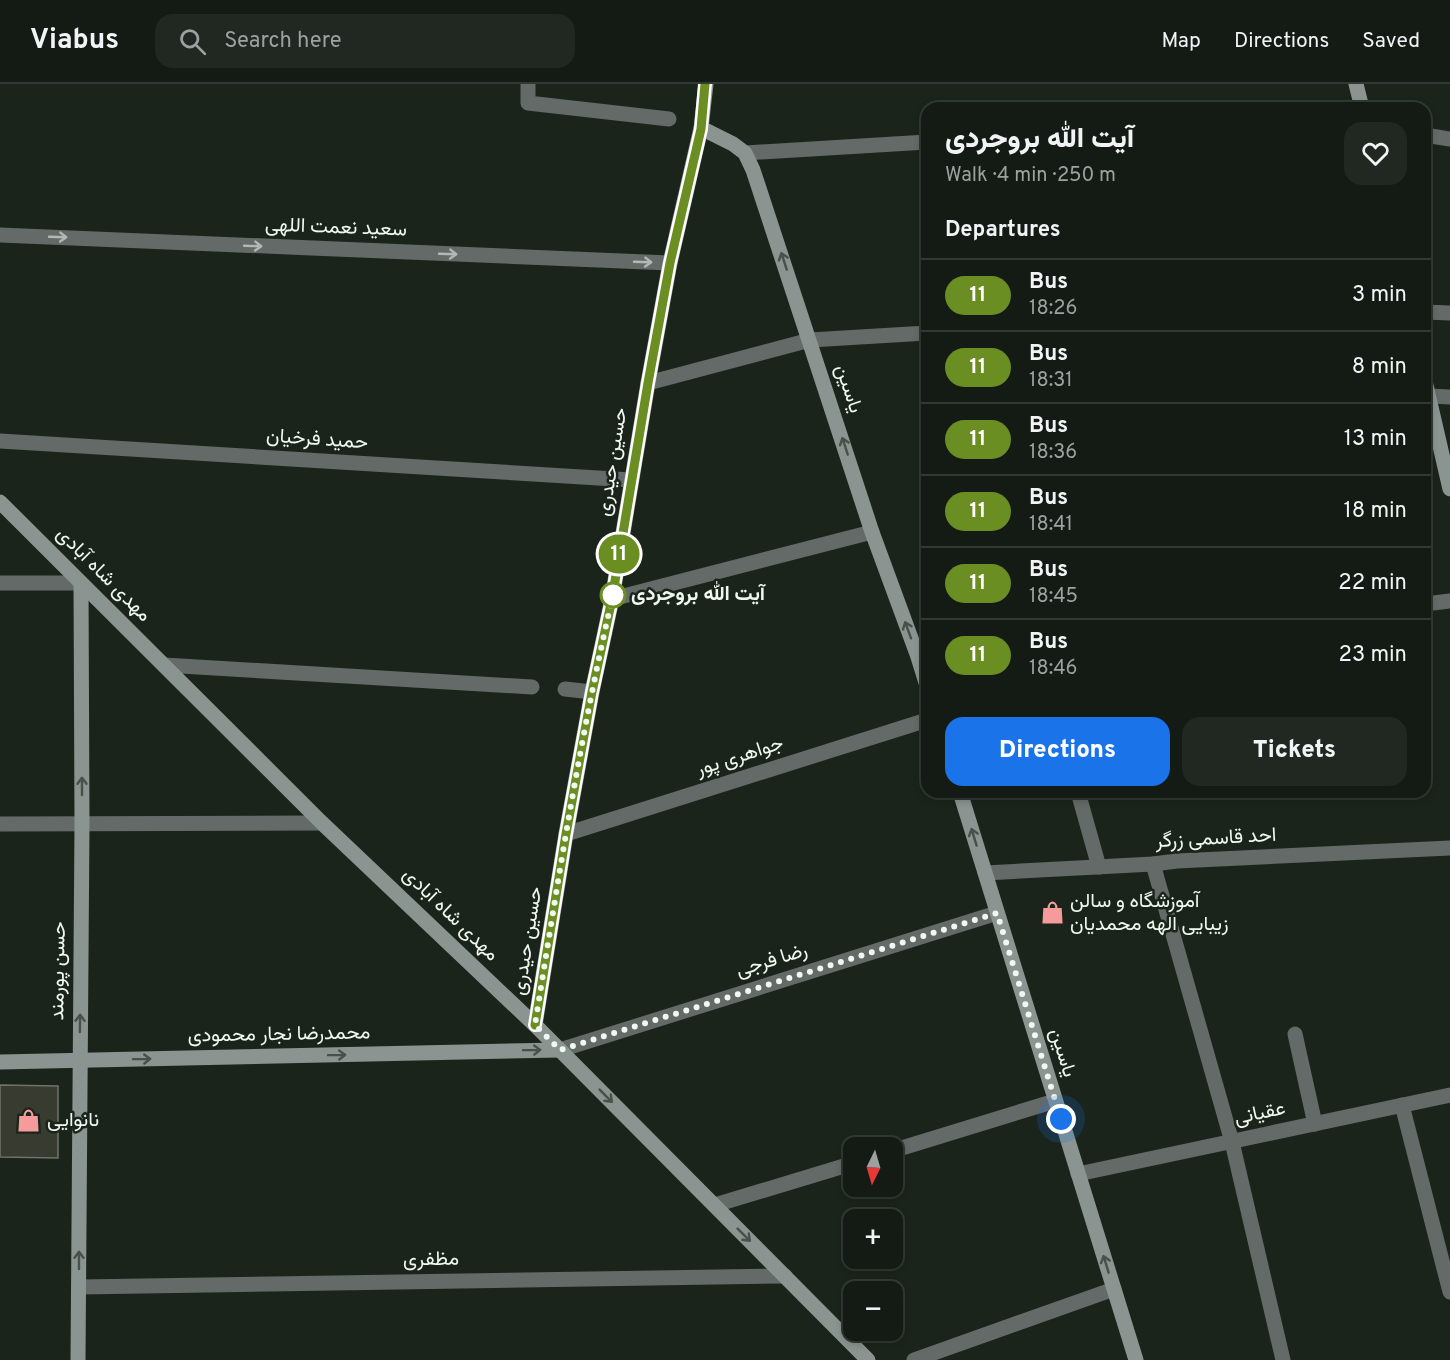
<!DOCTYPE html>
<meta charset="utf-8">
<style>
body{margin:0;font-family:Overpass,Vazirmatn,sans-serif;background:#212822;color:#f1f3f6;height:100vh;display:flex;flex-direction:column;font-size:22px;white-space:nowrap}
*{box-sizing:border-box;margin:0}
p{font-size:20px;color:#9da1a0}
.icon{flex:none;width:33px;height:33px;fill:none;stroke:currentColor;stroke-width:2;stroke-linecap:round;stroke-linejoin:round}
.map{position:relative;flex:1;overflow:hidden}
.details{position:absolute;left:921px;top:18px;width:510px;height:696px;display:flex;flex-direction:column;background:#141b14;border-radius:18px;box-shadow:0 3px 9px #0003,0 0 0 2px #333934}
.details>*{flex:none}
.badge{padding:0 12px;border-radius:20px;font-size:21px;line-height:39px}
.needle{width:39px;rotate:185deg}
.controls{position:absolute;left:843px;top:1053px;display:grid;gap:12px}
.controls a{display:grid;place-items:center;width:60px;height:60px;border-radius:12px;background:#141b14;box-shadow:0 3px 9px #0003,0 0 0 2px #333934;font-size:30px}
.you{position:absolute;width:30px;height:30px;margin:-15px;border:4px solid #fff;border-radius:50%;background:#1a73e8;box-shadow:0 0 0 9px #1a73e833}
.map>.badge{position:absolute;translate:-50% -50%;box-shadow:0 0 0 3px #fff}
h2{padding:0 24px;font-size:22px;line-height:54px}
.round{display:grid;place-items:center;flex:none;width:63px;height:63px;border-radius:18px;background:#212822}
.headline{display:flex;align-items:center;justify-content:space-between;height:102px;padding:0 24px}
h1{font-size:28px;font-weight:800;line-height:45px}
.action{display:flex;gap:12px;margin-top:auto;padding:12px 24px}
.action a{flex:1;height:69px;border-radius:18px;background:#1a73e8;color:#fff;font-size:24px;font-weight:800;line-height:69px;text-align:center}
.action a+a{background:#212822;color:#f1f3f6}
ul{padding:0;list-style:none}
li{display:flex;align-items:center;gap:18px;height:72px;padding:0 24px;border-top:2px solid #333934}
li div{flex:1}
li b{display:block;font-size:22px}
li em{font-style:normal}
li .badge{min-width:66px;font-weight:700;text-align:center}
header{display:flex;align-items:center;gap:36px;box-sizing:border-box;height:84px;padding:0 30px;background:#141b14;border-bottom:2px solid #333934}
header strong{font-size:28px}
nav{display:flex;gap:33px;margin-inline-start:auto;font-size:21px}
.search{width:420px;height:54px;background:#212822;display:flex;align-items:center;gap:15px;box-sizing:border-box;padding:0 21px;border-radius:18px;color:#9da1a0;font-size:22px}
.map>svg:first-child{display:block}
.building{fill:#383b2f;stroke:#707467;stroke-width:1.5}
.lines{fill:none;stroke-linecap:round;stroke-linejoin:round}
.lane{stroke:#646a68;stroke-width:15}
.street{stroke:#646a68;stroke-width:15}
.secondary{stroke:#8a9490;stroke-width:15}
.oneway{stroke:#b2b8b3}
.oneway2{stroke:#47514a}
.line-casing{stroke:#fff;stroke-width:14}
.line{stroke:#6b8e23;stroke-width:9}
.walk{stroke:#f1f7f1;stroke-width:6;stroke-dasharray:0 10.8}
.stop-dot{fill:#fff;stroke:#6b8e23;stroke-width:3}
.labels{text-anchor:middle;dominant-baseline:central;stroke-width:5;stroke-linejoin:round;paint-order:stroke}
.street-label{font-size:20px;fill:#f1f7f1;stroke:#1b241b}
.stop-label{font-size:20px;font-weight:bold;fill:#f1f7f1;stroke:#1b241b;text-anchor:start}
.poi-label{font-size:20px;fill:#f1f7f1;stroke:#1b241b;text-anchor:start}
</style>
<header>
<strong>Viabus</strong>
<div class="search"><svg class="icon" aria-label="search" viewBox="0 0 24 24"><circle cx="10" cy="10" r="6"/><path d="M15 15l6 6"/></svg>Search here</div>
<nav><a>Map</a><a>Directions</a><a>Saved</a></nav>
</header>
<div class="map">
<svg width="1450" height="1276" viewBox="0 0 1450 1276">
<rect width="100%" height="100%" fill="#1b241b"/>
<!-- building -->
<polygon class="building" points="0,1001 58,1002 58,1074 0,1073"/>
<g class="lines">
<!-- lane -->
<polyline class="lane" points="1153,780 1232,1058 1283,1276"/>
<!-- street -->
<g class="street">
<polyline points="528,0 528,19 669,35"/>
<polyline points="1425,51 1450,55"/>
<polyline points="745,69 927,58"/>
<polyline points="0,151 670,179"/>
<polyline points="1425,228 1450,229"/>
<polyline points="648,299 810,256 927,249"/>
<polyline points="1429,312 1450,313"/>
<polyline points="0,357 631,396"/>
<polyline points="0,499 81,499"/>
<polyline points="612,515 872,448"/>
<polyline points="1425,520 1450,517"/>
<polyline points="164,581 532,603"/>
<polyline points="565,605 592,608"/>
<polyline points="1078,708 1099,783"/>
<polyline points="0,740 322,739"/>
<polyline points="566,750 927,636"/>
<polyline points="985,789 1153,780 1177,777 1450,764"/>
<polyline points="1295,950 1315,1040"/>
<polyline points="560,966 997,829"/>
<polyline points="1402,1021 1450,1208"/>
<polyline points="892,1067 1055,1017"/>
<polyline points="1078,1090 1450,1011"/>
<polyline points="715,1121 854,1079"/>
<polyline points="79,1203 785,1192"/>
<polyline points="914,1276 1114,1205"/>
</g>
<!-- secondary -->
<g class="secondary">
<polyline points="1356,0 1362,24"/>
<polyline points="701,44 733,60 745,69 753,86 872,448 918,573 927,602"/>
<polyline points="1425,297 1450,405"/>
<polyline points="0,418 322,739 535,941 868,1276"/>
<polyline points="960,708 1136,1276"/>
<polyline points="535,941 566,750 592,608 612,515 648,299 670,179 701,44 706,0"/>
<polyline points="0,978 560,966"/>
<polyline points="78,1276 82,740 81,499"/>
</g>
</g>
<!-- one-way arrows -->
<defs><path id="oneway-shaft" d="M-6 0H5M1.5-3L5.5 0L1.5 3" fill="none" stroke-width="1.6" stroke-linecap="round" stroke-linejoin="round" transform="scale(1.5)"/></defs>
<g class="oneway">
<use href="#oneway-shaft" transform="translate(58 153) rotate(2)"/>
<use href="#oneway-shaft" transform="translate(253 162) rotate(2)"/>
<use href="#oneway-shaft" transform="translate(448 170) rotate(2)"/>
<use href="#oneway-shaft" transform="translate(643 178) rotate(2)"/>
</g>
<g class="oneway2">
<use href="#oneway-shaft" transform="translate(784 177) rotate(-108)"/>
<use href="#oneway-shaft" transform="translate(845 362) rotate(-108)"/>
<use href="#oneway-shaft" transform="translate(908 546) rotate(-110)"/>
<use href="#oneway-shaft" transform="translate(82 702) rotate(-90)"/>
<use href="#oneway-shaft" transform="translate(974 753) rotate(-107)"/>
<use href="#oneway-shaft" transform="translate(80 939) rotate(-89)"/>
<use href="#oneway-shaft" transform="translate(532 966) rotate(-1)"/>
<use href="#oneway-shaft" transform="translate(337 971) rotate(-1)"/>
<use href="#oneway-shaft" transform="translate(142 975) rotate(-1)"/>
<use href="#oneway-shaft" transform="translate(606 1012) rotate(45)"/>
<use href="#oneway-shaft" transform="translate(744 1151) rotate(45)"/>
<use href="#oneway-shaft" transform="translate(79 1176) rotate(-90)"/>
<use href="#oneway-shaft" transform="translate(1106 1180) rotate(-107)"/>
</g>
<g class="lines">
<defs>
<polyline id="line" points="535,941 566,750 592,608 612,515 648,299 670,179 701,45 705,0"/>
</defs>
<!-- line casing -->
<use href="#line" class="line-casing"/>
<!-- line -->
<use href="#line" class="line"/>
<!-- walk -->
<path class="walk" d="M 613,511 C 580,653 558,797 535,941 L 560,966 L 997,829 L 1061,1035"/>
</g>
<!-- icons -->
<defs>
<symbol id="shop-bare" viewBox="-9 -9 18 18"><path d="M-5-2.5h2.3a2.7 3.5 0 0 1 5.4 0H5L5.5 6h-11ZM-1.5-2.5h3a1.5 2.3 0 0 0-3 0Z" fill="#f59b9c" stroke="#1b241b" stroke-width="2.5" paint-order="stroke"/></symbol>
</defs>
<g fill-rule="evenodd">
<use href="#shop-bare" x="1036" y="812" width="33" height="33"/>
<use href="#shop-bare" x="12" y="1020" width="33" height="33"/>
</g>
<!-- markers -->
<circle class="stop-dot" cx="613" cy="511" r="12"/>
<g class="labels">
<!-- street labels -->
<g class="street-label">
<text transform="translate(336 144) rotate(2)">سعید نعمت اللهی</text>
<text transform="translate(848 305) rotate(72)">یاسین</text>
<text transform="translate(317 356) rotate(4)">حمید فرخیان</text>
<text transform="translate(613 378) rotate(-81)">حسین حیدری</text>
<text transform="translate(103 491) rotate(45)">مهدی شاه آبادی</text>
<text transform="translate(740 673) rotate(-18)">جواهری پور</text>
<text transform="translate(1216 755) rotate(-3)">احد قاسمی زرگر</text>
<text transform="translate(450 831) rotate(44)">مهدی شاه آبادی</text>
<text transform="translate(528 857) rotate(-81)">حسین حیدری</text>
<text transform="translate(772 877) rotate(-17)">رضا فرجی</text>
<text transform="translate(59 887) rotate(-89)">حسن پورمند</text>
<text transform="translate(279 951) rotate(-1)">محمدرضا نجار محمودی</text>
<text transform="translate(1062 969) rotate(73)">یاسین</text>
<text transform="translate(1260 1030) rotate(-12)">عقیانی</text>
<text transform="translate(431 1176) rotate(-1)">مظفری</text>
</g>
<!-- stop labels -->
<g class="stop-label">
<text x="631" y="511">آیت الله بروجردی</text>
</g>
<!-- poi labels -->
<g class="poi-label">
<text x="1070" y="818">آموزشگاه و سالن<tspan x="1070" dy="23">زیبایی الهه محمدیان</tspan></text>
<text x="47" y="1037">نانوایی</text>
</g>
</g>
</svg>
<div class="controls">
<a><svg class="needle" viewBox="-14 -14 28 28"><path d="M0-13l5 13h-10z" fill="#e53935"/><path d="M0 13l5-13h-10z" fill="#9da1a0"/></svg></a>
<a>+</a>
<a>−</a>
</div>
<div class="you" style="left:1061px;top:1035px"></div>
<b class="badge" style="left:619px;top:470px;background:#6b8e23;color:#fff">11</b>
<section class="details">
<div class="headline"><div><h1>آیت الله بروجردی</h1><p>Walk · 4 min · 250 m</p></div><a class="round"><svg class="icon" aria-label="heart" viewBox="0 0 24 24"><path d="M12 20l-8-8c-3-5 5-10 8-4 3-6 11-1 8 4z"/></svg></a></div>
<h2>Departures</h2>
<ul>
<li><span class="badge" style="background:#6b8e23;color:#fff">11</span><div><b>Bus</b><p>18:26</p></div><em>3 min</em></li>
<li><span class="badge" style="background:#6b8e23;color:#fff">11</span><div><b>Bus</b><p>18:31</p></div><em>8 min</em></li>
<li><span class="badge" style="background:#6b8e23;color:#fff">11</span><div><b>Bus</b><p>18:36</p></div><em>13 min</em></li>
<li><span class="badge" style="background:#6b8e23;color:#fff">11</span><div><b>Bus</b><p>18:41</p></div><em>18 min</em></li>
<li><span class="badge" style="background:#6b8e23;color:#fff">11</span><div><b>Bus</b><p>18:45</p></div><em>22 min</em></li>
<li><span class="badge" style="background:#6b8e23;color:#fff">11</span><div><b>Bus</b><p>18:46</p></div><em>23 min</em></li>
</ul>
<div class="action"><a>Directions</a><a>Tickets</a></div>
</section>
</div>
